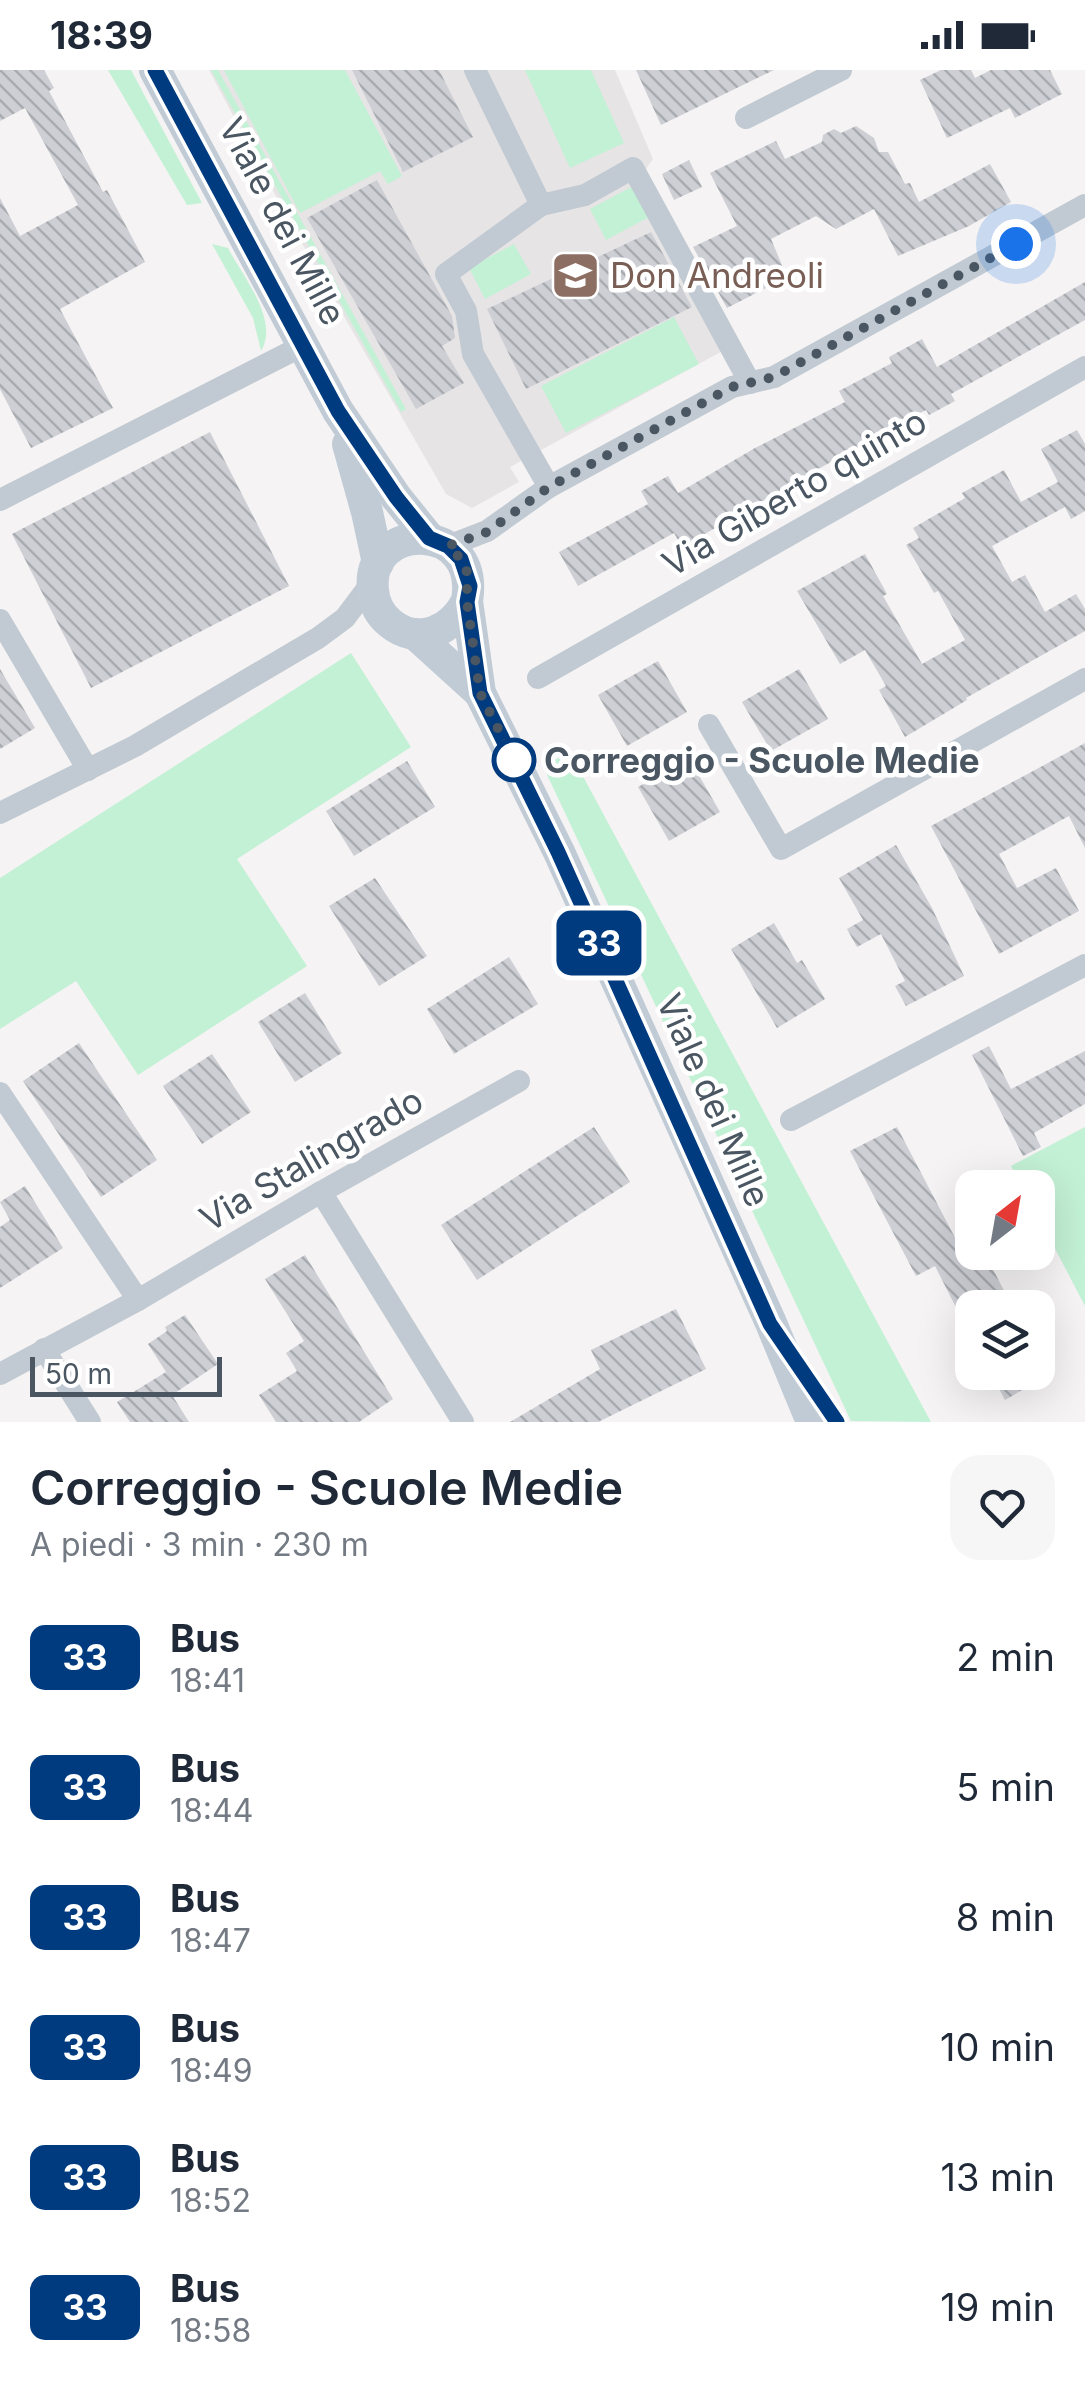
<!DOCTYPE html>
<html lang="it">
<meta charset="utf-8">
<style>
body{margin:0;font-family:Inter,sans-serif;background:#f6f6f7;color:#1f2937;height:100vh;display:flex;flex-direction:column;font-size:38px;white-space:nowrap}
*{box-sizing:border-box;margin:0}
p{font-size:32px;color:#747a83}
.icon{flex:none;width:55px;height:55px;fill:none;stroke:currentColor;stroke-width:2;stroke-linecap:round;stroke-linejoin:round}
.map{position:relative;height:1352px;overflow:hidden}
.drawer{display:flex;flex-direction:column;background:#fff;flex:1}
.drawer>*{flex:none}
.badge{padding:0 20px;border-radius:15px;font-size:35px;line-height:65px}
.needle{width:65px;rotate:31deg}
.tools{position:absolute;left:955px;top:1100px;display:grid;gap:20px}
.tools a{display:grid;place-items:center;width:100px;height:100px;border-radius:20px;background:#fff;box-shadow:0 10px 40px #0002;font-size:50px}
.scale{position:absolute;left:30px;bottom:25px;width:192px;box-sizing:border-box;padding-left:10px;border:5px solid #4a5661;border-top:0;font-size:28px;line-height:35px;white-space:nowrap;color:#4a5661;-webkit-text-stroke:8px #fff;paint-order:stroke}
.you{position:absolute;width:50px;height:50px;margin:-25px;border:8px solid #fff;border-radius:50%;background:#1a73e8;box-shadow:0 0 0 15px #1a73e833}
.map>.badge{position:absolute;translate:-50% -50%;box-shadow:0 0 0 5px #fff}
.round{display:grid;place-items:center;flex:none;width:105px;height:105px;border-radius:30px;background:#f6f6f7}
.summary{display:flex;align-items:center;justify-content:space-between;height:170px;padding:0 30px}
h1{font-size:48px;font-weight:600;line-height:75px}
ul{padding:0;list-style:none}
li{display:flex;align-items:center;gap:30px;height:130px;padding:0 30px}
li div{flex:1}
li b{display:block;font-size:38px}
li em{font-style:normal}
li .badge{min-width:110px;font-weight:700;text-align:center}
.status{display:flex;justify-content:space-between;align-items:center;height:70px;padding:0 50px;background:#fff;direction:ltr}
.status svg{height:28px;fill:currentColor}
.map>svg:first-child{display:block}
.education{fill:#e6e4e5}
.green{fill:#c3f1d5}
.building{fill:url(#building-back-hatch)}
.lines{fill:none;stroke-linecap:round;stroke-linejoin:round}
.street{stroke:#c1cad2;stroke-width:22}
.secondary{stroke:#c1cbd6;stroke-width:32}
.line-casing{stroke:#fff;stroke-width:22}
.line{stroke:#003b80;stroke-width:15}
.walk{stroke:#4a5661;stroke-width:10;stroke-dasharray:0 18}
.stop-dot{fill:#fff;stroke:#003b80;stroke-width:5}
.labels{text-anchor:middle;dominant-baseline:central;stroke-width:9;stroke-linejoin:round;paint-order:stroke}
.street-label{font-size:35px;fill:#4a5661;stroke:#fff}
.education-label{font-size:35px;fill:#785e54;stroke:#fff;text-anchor:start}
.stop-label{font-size:35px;font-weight:bold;fill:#4a5661;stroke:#fff;text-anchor:start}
</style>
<div class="status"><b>18:39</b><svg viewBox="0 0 49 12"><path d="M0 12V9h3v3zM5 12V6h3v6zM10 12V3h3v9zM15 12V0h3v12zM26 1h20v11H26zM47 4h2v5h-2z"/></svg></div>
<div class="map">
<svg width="1085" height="1352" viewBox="0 0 1085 1352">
<defs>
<pattern id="building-back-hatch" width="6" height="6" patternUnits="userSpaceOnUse" patternTransform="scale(2.5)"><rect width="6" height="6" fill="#cdcfd5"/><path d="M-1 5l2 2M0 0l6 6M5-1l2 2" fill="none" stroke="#a8abb0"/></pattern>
</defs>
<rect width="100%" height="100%" fill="#f5f3f3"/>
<!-- education -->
<polygon class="education" points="209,0 615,0 653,89 646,99 728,278 510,397 519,412 472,438 446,424 288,149"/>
<!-- green -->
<g class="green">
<polygon points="108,0 131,0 202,133 187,135"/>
<polygon points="211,0 218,0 406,339 401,342"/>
<polygon points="224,0 345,0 402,106 388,114 380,101 300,143"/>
<polygon points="525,0 591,0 624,73 570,98"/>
<polygon points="635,115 651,146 606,170 590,139"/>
<path d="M 212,174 L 228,178 C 242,205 280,251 261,281 L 253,248 Z"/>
<polygon points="514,174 531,204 485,229 469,198"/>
<polygon points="674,247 699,294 566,363 541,316"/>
<polygon points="351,583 411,677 237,789 307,896 138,1005 76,911 0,959 0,808"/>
<polygon points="571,684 931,1352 851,1351 542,694"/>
<polygon points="1085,1057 1085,1236 1038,1146 1038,1118 1022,1117 1011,1096"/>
</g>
<!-- building -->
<g class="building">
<polygon points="0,0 44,0 54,18 49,21 103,122 107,120 145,192 60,239 113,338 31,378 0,319 0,128 20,166 78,135 25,38 0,51"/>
<polygon points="352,0 439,0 473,67 403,102"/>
<polygon points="636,0 774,0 661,55"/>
<polygon points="941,0 971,0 975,8 991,0 1050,0 1062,24 1015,48 1010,38 947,68 920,10"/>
<polygon points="856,56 874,68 879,82 888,82 905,114 910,113 919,132 990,94 1011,132 969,156 898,186 874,139 836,159 816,146 771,169 787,207 727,238 693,177 737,156 710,103 776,71 785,89 822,72 823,65 834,59 841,63"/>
<polygon points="689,90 702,117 674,130 662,104"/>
<polygon points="377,110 452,246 455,268 442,276 464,313 416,339 307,148"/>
<polygon points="651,162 692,237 526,319 487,239"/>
<polygon points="1085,212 1085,250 951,324 955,331 929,345 926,340 892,358 894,363 859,382 857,377 682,477 674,463 578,516 559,482 648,434 641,421 668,406 678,423 755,378 845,332 839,321 892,293 889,287 922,269 937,297"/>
<polygon points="1077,360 1085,374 1085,441 1071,449 1065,437 992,476 1012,512 1025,505 1045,542 1076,524 1085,539 1085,561 966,628 967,630 905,667 879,620 886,616 865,580 840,594 797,521 865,484 887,524 883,526 922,594 965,570 938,521 934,523 906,475 919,468 913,458 965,428 962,423 1004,400 1021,432 1058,412 1041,379"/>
<polygon points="210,362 289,516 91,618 12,464"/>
<polygon points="658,591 687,642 627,676 598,625"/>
<polygon points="0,599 35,658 0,679"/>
<polygon points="799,599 828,649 771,681 742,632"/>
<polygon points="1085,673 1085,778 1069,746 999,784 1017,818 1056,798 1079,841 999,884 931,756"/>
<polygon points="689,688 720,742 669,771 638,717"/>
<polygon points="407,691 435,737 354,786 326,741"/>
<polygon points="896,775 932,838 964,906 906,936 895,916 905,911 881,864 857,877 847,859 863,850 839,808"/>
<polygon points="375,808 427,886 379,916 329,836"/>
<polygon points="774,853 797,893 802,890 825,929 777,958 731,879"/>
<polygon points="509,887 538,934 454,984 427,939"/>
<polygon points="305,923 342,983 295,1012 258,952"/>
<polygon points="79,973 157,1090 101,1127 23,1011"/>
<polygon points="989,976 1011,1019 1085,981 1085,1034 1034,1063 1041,1077 1023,1086 972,985"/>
<polygon points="212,984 251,1042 202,1074 163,1016"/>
<polygon points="594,1057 630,1112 477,1210 441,1155"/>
<polygon points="897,1057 962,1181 972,1175 972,1182 984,1182 1013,1238 972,1238 972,1269 935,1196 916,1206 850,1081"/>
<polygon points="25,1116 63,1178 0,1218 0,1157 10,1150 0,1132"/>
<polygon points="305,1185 393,1329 359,1352 276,1352 259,1325 297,1301 286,1283 304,1271 265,1209"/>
<polygon points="676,1239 706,1299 598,1352 510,1352 600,1299 591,1280"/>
<polygon points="185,1245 218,1294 172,1325 189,1352 130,1352 117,1332 166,1302 148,1274 167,1261 165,1257"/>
<polygon points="990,1302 1053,1302 1005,1330"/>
</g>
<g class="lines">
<!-- street -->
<g class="street">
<polyline points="475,0 541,135 446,204 466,241 473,284 549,417"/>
<polyline points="746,48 841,0"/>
<polyline points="541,135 585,125 633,98 750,313"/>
<polyline points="0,430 304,275"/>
<polyline points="448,476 487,461 549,417 732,317 774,307 1085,135"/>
<polyline points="0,550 88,700"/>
<polyline points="538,608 1085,297"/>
<polyline points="709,655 781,779 1085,609"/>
<polyline points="0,743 135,676 318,568 345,548 372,512"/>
<polyline points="0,1023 138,1230"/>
<polyline points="791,1050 1085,895"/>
<polyline points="321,1122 463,1352"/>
<polyline points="44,1279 90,1352"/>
<polyline points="0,1304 138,1230 321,1122 519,1011"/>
</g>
<!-- secondary -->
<g class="secondary">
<polyline points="155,0 338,341 396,427 429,468"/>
<polyline points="348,374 367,442 378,493"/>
<path d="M 467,531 C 452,560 419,577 390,553 C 380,545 374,533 373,520 C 365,451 481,449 467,531 L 480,623 L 559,782 L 771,1253 L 812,1352"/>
<polyline points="415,564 480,623"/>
</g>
</g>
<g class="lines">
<defs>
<polyline id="line" points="155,0 338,341 396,427 429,468 448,476 461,489 470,516 467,532 480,623 558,782 770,1254 837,1352"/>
</defs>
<!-- line casing -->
<use href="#line" class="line-casing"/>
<!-- line -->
<use href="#line" class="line"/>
<!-- walk -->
<polyline class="walk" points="514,690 480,623 467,532 467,502 461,489 448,476 487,462 549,417 732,317 774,307 1016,174"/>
</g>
<!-- icons -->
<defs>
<symbol id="school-square" viewBox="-11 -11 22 22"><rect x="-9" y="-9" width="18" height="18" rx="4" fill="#8d6e63" stroke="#fff"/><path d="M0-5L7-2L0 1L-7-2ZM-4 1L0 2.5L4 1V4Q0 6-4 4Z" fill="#fff"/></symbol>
</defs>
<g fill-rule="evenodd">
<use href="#school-square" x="548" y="178" width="55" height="55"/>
</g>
<!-- markers -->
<circle class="stop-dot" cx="514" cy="690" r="20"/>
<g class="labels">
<!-- street labels -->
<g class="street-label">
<text transform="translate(283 151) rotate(62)">Viale dei Mille</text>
<text transform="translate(794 422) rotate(-30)">Via Giberto quinto</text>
<text transform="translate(714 1030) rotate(66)">Viale dei Mille</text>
<text transform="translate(311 1089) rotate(-30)">Via Stalingrado</text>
</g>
<!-- education labels -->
<g class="education-label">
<text x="610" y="205">Don Andreoli</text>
</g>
<!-- stop labels -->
<g class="stop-label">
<text x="544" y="690">Correggio - Scuole Medie</text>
</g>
</g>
</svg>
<div class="tools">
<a><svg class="needle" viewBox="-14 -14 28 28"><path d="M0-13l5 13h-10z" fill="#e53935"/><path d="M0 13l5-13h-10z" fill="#747a83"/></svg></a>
<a><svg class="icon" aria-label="layers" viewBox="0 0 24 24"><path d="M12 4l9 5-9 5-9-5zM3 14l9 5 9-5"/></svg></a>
</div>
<div class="scale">50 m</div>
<div class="you" style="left:1016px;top:174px"></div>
<b class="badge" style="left:599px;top:873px;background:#003b80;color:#fff">33</b>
</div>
<section class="drawer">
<div class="summary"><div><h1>Correggio - Scuole Medie</h1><p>A piedi · 3 min · 230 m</p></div><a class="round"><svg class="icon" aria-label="heart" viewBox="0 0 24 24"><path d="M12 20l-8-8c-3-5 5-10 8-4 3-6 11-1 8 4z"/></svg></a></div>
<ul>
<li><span class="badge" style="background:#003b80;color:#fff">33</span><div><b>Bus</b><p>18:41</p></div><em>2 min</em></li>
<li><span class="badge" style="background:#003b80;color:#fff">33</span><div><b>Bus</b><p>18:44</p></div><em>5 min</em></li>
<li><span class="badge" style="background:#003b80;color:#fff">33</span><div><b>Bus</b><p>18:47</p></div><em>8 min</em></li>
<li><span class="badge" style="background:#003b80;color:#fff">33</span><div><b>Bus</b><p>18:49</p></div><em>10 min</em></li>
<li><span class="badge" style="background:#003b80;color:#fff">33</span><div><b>Bus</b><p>18:52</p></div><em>13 min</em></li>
<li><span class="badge" style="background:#003b80;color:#fff">33</span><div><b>Bus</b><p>18:58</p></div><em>19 min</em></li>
</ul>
</section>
